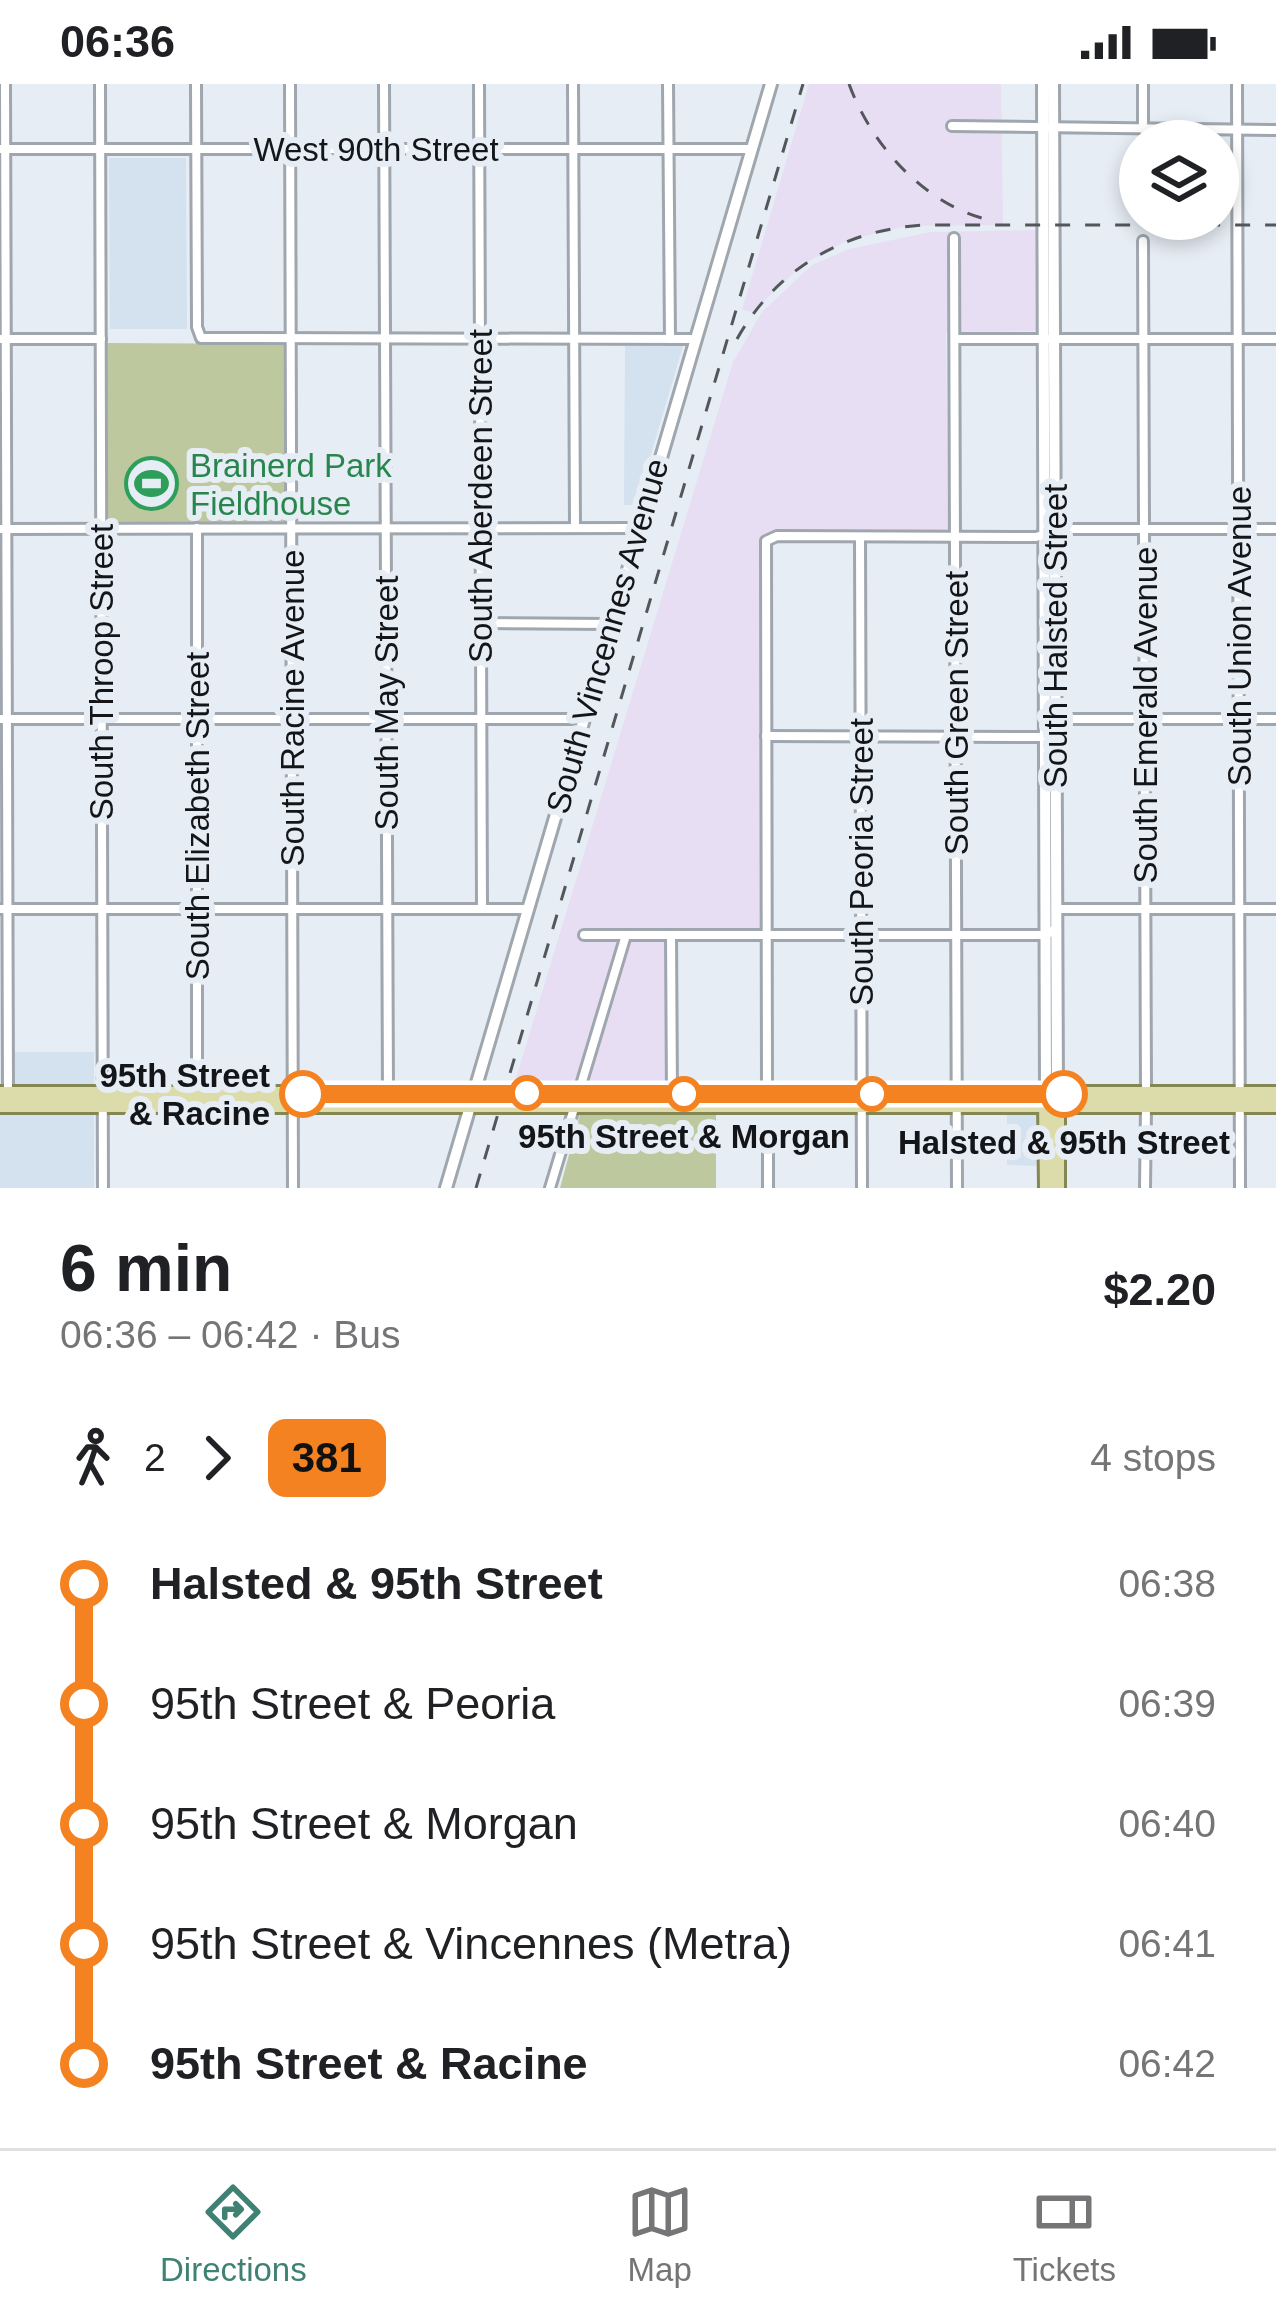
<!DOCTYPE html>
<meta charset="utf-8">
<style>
body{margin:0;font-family:Arial,sans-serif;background:#f2f2f2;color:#202124;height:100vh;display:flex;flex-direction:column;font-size:45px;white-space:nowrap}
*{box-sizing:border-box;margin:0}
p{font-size:39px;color:#757577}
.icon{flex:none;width:66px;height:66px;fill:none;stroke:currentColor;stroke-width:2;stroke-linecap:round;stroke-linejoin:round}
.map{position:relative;height:1104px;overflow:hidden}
.drawer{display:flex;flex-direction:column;background:#fff;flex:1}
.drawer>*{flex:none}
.badge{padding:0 24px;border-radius:18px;font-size:42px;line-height:78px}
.controls{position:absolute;left:1119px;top:36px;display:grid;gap:24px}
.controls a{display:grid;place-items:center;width:120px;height:120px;border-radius:50%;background:#fff;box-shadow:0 6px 18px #0003;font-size:60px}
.map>.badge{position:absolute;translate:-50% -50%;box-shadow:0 0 0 6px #fff}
.legs{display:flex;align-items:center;gap:18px;height:132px;padding:0 60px;font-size:39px}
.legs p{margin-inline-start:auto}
.overview{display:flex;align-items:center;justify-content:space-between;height:204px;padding:0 60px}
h1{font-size:66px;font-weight:600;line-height:90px}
ul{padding:0 60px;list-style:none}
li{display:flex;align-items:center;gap:42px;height:120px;font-size:45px}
li i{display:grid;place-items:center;width:18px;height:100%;margin:0 15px;background:currentColor}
li i::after{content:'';width:30px;height:30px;margin:-15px;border:9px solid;border-radius:50%;background:#fff}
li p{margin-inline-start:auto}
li:first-child i{background:linear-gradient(#0000 50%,currentColor 0)}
li:last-child i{background:linear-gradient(currentColor 50%,#0000 0)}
.status{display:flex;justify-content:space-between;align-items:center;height:84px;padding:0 60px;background:#fff;direction:ltr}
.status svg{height:33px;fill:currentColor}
.menu{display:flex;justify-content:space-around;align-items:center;height:168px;border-top:3px solid #e0e0e0;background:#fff;font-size:33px;color:#757577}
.menu a{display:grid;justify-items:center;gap:6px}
.menu .current{color:#3f8274}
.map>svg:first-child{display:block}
.built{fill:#d4e1ee}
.industrial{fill:#e7def3}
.green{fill:#bec89f}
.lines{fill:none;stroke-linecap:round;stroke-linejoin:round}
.minor-casing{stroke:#9fa6ad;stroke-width:14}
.secondary-casing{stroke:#9fa6ad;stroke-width:16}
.primary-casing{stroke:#858752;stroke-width:20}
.minor{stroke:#fff;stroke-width:8}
.secondary{stroke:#fff;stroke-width:10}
.primary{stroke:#dbdcaa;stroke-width:14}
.rail{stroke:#53565b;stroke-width:3;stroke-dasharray:15 15;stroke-linecap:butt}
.line-1-casing{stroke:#fff;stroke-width:27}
.line-1{stroke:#f58220;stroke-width:18}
.stop-1-dot{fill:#fff;stroke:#f58220;stroke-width:6}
.labels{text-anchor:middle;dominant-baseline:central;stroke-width:12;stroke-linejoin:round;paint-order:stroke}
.street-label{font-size:33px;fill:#131518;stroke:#e7edf5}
.leisure-label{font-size:33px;fill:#27864d;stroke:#e7edf5;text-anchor:start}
.stop-label{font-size:33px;font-weight:bold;fill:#131518;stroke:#e7edf5}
</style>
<div class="status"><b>06:36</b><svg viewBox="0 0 49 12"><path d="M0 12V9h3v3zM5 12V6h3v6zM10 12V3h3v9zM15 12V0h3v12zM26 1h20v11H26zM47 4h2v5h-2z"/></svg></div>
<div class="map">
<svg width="1276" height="1104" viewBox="0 0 1276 1104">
<rect width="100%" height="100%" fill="#e7edf5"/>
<!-- built -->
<g class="built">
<polygon points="109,74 186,74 187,245 110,245"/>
<polygon points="625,262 683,262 636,421 624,421"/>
<rect x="14" y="968" width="80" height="35"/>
<polygon points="1007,1029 1042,1029 1042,1082 1007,1081"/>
<rect x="0" y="1030" width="94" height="74"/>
</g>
<!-- industrial -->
<g class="industrial">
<polygon points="809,0 1001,0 1003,141 907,142 848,156 802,181 753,228 742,226"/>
<polygon points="1038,146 1039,247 946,248 948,450 761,451 760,845 667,845 667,1003 513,1004 733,278 762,228 812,181 849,165 931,148"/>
</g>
<!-- green -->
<g class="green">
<polygon points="107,259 285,260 285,440 108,439"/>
<polygon points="716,1029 716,1104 560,1104 580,1030"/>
</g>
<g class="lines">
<defs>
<g id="minor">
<polyline points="5,0 8,1012"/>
<polyline points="100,0 103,1104"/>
<polyline points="196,0 197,243 201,254 695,255"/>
<polyline points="290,0 293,1104"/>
<polyline points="384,0 388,1012"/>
<polyline points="479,0 482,825"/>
<polyline points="573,0 575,444"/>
<polyline points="668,0 670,255"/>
<polyline points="1143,0 1143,45"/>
<polyline points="1237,0 1240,1104"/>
<polyline points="952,42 1276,46"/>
<polyline points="0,65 752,65"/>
<polyline points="954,154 957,1104"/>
<polyline points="1143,157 1146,1008"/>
<polyline points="0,255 101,255"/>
<polyline points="955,255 1276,255"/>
<polyline points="197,444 197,1013"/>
<polyline points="0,445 638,444"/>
<polyline points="860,453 862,1104"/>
<polyline points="481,539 610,540"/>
<polyline points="0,635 582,635"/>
<polyline points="1056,635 1276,635"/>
<polyline points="766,652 1046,653"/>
<polyline points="0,825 526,825"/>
<polyline points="1056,825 1276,825"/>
<polyline points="584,851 1046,851 1056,844"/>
<polyline points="671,851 672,1011"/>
<polyline points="767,1008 766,457 777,452 1036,453 1062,445 1276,445"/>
<polyline points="550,1104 626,851"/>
<polyline points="768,1104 768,1066"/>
<polyline points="1145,1104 1146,1023"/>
</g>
<g id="secondary">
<polyline points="1043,0 1046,1010"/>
<polyline points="1053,0 1057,1010"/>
<polyline points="446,1104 771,0"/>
</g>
<g id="primary">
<polyline points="0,1010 1276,1010"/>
<polyline points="1046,1013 1047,1104"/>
<polyline points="1057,1015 1057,1104"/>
<polyline points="0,1021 1276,1021"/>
</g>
</defs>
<!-- minor casing -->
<use href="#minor" class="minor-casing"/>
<!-- secondary casing -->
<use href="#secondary" class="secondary-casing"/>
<!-- primary casing -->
<use href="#primary" class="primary-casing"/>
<!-- minor -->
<use href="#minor" class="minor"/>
<!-- secondary -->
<use href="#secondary" class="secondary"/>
<!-- primary -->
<use href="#primary" class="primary"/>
<!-- rail -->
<g class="rail">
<path d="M 849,0 C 871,60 922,118 985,135"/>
<path d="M 737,255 C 777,184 845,145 926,141 L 1276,141"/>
<polyline points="476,1104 803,0"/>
</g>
</g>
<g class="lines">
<defs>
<polyline id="line-1" points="303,1010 1064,1010"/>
</defs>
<!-- line-1 casing -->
<use href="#line-1" class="line-1-casing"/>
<!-- line-1 -->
<use href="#line-1" class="line-1"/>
</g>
<!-- icons -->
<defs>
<symbol id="stadium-ring" viewBox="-11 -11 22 22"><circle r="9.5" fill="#e7edf5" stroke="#2e9e5b" stroke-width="1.5"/><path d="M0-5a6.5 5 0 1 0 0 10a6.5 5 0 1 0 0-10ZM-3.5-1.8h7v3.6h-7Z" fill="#2e9e5b"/></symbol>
</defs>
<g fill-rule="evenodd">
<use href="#stadium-ring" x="122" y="370" width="59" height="59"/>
</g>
<!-- markers -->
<g class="stop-1-dot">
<circle cx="527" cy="1009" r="15"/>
<circle cx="303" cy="1010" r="21"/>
<circle cx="684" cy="1010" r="15"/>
<circle cx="872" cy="1010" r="15"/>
<circle cx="1064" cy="1010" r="21"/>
</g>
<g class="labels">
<!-- street labels -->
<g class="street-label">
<text x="376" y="65">West 90th Street</text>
<text transform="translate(480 412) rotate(-90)">South Aberdeen Street</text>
<text transform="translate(607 552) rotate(-74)">South Vincennes Avenue</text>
<text transform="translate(1055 552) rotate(-90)">South Halsted Street</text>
<text transform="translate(1239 552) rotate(-90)">South Union Avenue</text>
<text transform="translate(101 588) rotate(-90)">South Throop Street</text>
<text transform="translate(386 619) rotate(-90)">South May Street</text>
<text transform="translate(292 624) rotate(-90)">South Racine Avenue</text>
<text transform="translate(956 629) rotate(-90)">South Green Street</text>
<text transform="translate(1145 631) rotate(-90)">South Emerald Avenue</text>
<text transform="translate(197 732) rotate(-90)">South Elizabeth Street</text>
<text transform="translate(861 778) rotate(-90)">South Peoria Street</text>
</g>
<!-- leisure labels -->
<g class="leisure-label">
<text x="190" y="381">Brainerd Park<tspan x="190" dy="38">Fieldhouse</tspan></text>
</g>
<!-- stop labels -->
<g class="stop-label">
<text x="270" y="991" text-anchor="end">95th Street<tspan x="270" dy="38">&amp; Racine</tspan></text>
<text x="684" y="1052">95th Street &amp; Morgan</text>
<text x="1064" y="1058">Halsted &amp; 95th Street</text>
</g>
</g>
</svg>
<div class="controls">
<a><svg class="icon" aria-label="layers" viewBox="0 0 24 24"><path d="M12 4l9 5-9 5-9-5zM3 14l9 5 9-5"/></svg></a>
</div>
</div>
<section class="drawer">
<div class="overview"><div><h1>6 min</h1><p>06:36 – 06:42 · Bus</p></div><b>$2.20</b></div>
<div class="legs"><svg class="icon" aria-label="walk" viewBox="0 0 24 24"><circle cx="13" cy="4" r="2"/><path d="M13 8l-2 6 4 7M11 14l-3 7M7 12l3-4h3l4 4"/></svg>2<svg class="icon" aria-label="forward" viewBox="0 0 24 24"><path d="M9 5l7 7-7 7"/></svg><b class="badge" style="background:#f58220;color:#111">381</b><p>4 stops</p></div>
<ul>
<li><i style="color:#f58220"></i><b>Halsted &amp; 95th Street</b><p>06:38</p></li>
<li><i style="color:#f58220"></i><span>95th Street &amp; Peoria</span><p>06:39</p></li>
<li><i style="color:#f58220"></i><span>95th Street &amp; Morgan</span><p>06:40</p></li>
<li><i style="color:#f58220"></i><span>95th Street &amp; Vincennes (Metra)</span><p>06:41</p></li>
<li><i style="color:#f58220"></i><b>95th Street &amp; Racine</b><p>06:42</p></li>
</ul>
</section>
<nav class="menu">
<a class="current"><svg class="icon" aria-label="directions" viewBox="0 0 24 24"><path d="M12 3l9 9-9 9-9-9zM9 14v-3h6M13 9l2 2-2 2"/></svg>Directions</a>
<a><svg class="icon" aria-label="map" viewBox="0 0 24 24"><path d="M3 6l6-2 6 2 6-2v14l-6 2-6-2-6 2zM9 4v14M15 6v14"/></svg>Map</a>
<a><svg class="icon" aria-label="tickets" viewBox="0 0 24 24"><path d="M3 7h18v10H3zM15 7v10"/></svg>Tickets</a>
</nav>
